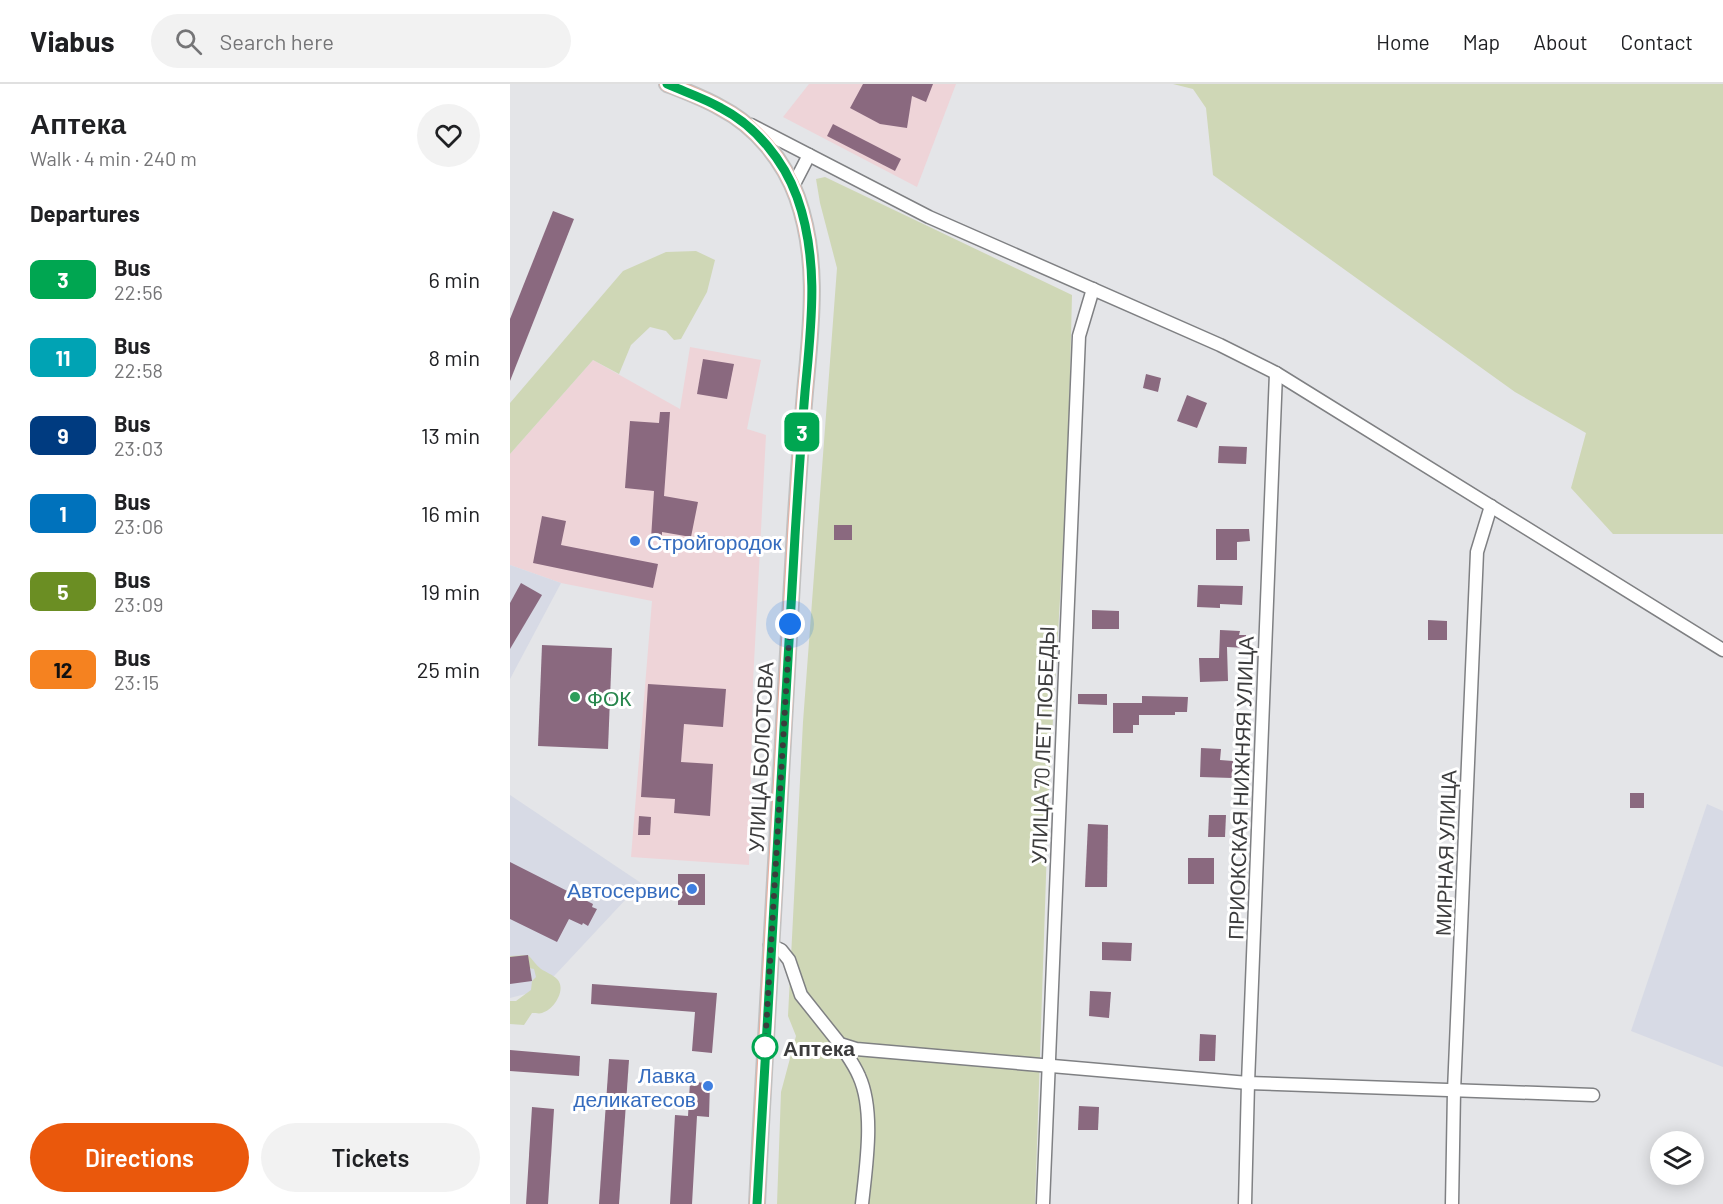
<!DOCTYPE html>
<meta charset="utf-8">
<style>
body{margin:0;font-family:Barlow,sans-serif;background:#f2f2f2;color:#202124;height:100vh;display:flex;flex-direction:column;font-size:22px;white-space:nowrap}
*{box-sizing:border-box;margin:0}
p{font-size:20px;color:#757577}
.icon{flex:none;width:33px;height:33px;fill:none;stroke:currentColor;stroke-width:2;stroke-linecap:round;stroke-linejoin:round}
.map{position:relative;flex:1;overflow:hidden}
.panel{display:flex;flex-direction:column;background:#fff;width:510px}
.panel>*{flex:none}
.badge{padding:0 12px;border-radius:9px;font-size:21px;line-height:39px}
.buttons{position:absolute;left:1140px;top:1047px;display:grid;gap:12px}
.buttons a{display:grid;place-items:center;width:54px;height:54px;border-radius:50%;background:#fff;box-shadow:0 3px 15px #0003;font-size:30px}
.you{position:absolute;width:30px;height:30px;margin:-15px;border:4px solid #fff;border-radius:50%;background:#1a73e8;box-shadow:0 0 0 9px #1a73e833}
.map>.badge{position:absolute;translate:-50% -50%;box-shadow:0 0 0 3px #fff}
h2{padding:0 30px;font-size:22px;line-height:54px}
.round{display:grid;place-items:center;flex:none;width:63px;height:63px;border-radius:32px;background:#f2f2f2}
.overview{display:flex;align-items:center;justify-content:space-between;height:102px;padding:0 30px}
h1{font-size:28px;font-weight:600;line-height:45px}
.cta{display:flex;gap:12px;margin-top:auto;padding:12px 30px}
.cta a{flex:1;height:69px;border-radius:36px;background:#ea580c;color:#fff;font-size:24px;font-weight:600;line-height:69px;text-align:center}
.cta a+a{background:#f2f2f2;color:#202124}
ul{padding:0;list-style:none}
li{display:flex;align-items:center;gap:18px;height:78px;padding:0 30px}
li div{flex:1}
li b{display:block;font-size:22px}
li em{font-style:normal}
li .badge{min-width:66px;font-weight:700;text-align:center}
header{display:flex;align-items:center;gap:36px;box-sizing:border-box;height:84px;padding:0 30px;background:#fff;border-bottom:2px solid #e0e0e0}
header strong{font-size:28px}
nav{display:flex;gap:33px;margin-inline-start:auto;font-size:21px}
.search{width:420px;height:54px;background:#f2f2f2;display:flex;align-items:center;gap:15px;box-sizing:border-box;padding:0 21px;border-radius:33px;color:#757577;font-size:22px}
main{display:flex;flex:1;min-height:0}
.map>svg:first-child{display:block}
.commercial{fill:#eed4d8}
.built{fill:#d7dae5}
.green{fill:#cfd7b6}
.building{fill:#8a697f}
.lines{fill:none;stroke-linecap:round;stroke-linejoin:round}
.minor-casing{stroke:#7f8083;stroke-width:15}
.major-casing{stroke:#c1c1c1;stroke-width:18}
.minor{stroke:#fff;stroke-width:12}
.major{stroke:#eead9c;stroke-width:15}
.line-casing{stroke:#fff;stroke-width:14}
.line{stroke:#00a651;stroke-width:9}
.walk{stroke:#3c3c3d;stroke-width:6;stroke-dasharray:0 10.8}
.shop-dot{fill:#3f7fe0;stroke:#fff;stroke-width:2}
.leisure-dot{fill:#2e9e5b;stroke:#fff;stroke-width:2}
.stop-dot{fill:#fff;stroke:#00a651;stroke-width:3}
.labels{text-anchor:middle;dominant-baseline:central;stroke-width:6;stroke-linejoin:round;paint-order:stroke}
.shop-label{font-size:21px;fill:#366cbe;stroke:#fff;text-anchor:end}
.leisure-label{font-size:21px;fill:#27864d;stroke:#fff;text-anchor:start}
.street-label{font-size:21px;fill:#3c3c3d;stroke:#fff}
.stop-label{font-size:21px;font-weight:bold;fill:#3c3c3d;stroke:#fff;text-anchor:start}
</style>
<header>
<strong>Viabus</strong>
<div class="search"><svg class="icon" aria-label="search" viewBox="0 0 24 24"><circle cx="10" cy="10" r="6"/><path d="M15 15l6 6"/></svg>Search here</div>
<nav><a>Home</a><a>Map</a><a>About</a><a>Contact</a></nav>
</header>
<main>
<section class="panel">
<div class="overview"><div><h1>Аптека</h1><p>Walk · 4 min · 240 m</p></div><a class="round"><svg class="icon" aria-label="heart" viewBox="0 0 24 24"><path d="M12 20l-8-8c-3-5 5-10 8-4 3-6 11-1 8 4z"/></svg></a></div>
<h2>Departures</h2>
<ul>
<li><span class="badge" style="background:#00a651;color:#fff">3</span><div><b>Bus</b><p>22:56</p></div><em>6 min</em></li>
<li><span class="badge" style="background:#00a3b4;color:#fff">11</span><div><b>Bus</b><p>22:58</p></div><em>8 min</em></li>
<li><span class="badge" style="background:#003b80;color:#fff">9</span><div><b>Bus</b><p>23:03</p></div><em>13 min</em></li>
<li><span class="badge" style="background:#0072bc;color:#fff">1</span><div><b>Bus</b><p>23:06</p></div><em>16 min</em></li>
<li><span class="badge" style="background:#6b8e23;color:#fff">5</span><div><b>Bus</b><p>23:09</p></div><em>19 min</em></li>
<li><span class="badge" style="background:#f58220;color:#111">12</span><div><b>Bus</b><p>23:15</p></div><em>25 min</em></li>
</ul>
<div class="cta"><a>Directions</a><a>Tickets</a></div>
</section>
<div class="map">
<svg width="1213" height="1120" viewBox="0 0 1213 1120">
<rect width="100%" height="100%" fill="#e4e5e8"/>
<!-- commercial -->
<g class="commercial">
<polygon points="299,0 446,0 407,103 273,33"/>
<polygon points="180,263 251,276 237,345 256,351 243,598 239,781 121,773 142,517 51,499 0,481 0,370 83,276 170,325"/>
</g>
<!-- built -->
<g class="built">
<polygon points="0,481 51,499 0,595"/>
<polygon points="0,711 131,799 31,906 0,914"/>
<polygon points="1197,720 1213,727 1213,983 1121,947"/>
</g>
<!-- green -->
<g class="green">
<polygon points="663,0 1213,0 1213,450 1103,450 1061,404 1076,349 1005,308 703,91 696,24 683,5"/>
<polygon points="315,93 562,211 558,377 539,704 525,1120 267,1120 271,1008 286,952 278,932 293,638 327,184 310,119 306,95"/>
<polygon points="186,167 205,176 197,208 171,255 164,256 156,247 140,243 121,261 109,290 83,276 0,370 0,319 113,187 156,168"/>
<path d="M 18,871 C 22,875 26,881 31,885 C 36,888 43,891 47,895 C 57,905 44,926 32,929 C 29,930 26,929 22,929 L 14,941 L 0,940 L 0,917 L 6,917 L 21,906 L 22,897 L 26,893 L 24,885 L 19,884 L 0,893 L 0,872 Z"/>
</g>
<!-- building -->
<g class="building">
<polygon points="353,0 423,0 416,18 402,12 397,44 370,40 340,24"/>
<polygon points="323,40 391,75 385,87 317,52"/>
<polygon points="43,127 64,135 0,297 0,235"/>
<polygon points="193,275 224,280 217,315 187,310"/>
<polygon points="636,290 651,294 648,308 633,304"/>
<polygon points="677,311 697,319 687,344 667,337"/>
<polygon points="150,328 160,328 154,412 188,418 181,453 152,448 152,456 141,455 144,407 115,404 120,337 149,339"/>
<polygon points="709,362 737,363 736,380 708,379"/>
<polygon points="32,432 56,437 51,461 148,480 143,504 23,479"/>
<rect x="324" y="441" width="18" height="15"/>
<polygon points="706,445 739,445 740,457 727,458 727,476 706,476"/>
<polygon points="11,499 32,511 0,565 0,519"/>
<polygon points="688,501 733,502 732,521 710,520 710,524 687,523"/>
<polygon points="582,526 609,527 609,545 582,545"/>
<polygon points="918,536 937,537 937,556 918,556"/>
<polygon points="710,546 730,547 729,551 736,551 736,564 717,563 718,597 690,598 689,574 709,574"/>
<polygon points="32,561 102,564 98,665 28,662"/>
<polygon points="138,600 216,605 213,643 174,640 171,678 203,680 200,732 164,729 165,715 131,713"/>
<polygon points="568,610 597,610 597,621 568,620"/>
<polygon points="632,612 678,613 677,628 665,628 665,631 629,631 629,641 623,641 623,649 603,649 603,619 632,619"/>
<polygon points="691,664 711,665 710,676 723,677 722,694 690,693"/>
<rect x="1120" y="709" width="14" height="15"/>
<polygon points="699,731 716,731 715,753 698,753"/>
<polygon points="129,732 141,733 140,751 128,751"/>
<polygon points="578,740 598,741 597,803 575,803"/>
<rect x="678" y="774" width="26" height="26"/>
<polygon points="0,778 83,820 82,823 87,825 78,842 73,839 72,841 59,835 47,858 0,835"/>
<rect x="168" y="790" width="27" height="31"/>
<polygon points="592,858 622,859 621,877 592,876"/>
<polygon points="18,871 22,897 0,900 0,873"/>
<polygon points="82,900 207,909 202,969 182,967 185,928 81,920"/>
<polygon points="580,907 601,908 599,934 579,932"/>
<polygon points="690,950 706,951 705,977 689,977"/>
<polygon points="0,966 70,972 69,992 0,987"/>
<polygon points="99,975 119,976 109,1120 89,1120"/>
<polygon points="180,998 200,999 199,1033 187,1032 182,1120 160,1120 165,1031 178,1032"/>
<polygon points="569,1022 589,1023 588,1046 568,1046"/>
<polygon points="22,1023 44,1025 38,1120 16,1120"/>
</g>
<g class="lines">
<defs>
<g id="minor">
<polyline points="241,41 419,133 710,261 766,289 1213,566"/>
<polyline points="283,102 299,71"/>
<polyline points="260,861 271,866 279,876 291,911 330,960 346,965 738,999 1083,1011"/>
<path d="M 330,960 C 336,970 344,980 349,992 C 365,1027 356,1082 352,1120"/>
<polyline points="533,1120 569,252 583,205"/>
<polyline points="735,1120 738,999 766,289"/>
<polyline points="942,1120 944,1007 967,468 981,422"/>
</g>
<path id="major" d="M 157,0 C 175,7 194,14 211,24 C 246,42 274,77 287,113 C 310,177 301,243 295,308 C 291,354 288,400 285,446 C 271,670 258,895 247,1120"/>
</defs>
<!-- minor casing -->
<use href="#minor" class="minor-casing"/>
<!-- major casing -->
<use href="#major" class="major-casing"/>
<!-- minor -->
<use href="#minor" class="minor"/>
<!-- major -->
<use href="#major" class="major"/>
</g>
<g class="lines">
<defs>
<path id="line" d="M 157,0 C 175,8 194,14 211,24 C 246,42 274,77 287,113 C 310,177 301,243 295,308 C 291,356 288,404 285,452 C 271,674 259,897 247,1120"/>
</defs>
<!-- line casing -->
<use href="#line" class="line-casing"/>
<!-- line -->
<use href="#line" class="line"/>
<!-- walk -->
<polyline class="walk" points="255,963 280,540"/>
</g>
<!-- markers -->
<g class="shop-dot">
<circle cx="125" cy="457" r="6"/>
<circle cx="182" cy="805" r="6"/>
<circle cx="198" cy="1002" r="6"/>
</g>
<circle class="leisure-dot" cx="65" cy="613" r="6"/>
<circle class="stop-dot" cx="255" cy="963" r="12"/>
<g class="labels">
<!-- shop labels -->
<g class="shop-label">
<text x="137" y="457" text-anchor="start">Стройгородок</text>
<text x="170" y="805">Автосервис</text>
<text x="186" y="990">Лавка<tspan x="186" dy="24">деликатесов</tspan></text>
</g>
<!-- leisure labels -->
<g class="leisure-label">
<text x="77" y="613">ФОК</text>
</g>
<!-- street labels -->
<g class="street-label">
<text transform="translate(532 661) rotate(-88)">УЛИЦА 70 ЛЕТ ПОБЕДЫ</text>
<text transform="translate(250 673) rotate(-87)">УЛИЦА БОЛОТОВА</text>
<text transform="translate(730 704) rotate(-88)">ПРИОКСКАЯ НИЖНЯЯ УЛИЦА</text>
<text transform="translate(935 769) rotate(-88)">МИРНАЯ УЛИЦА</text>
</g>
<!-- stop labels -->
<g class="stop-label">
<text x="273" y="963">Аптека</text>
</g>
</g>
</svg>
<div class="buttons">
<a><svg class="icon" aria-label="layers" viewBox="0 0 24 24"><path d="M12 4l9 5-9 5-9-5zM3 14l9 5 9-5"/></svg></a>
</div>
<div class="you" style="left:280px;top:540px"></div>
<b class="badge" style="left:292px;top:348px;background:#00a651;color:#fff">3</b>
</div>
</main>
